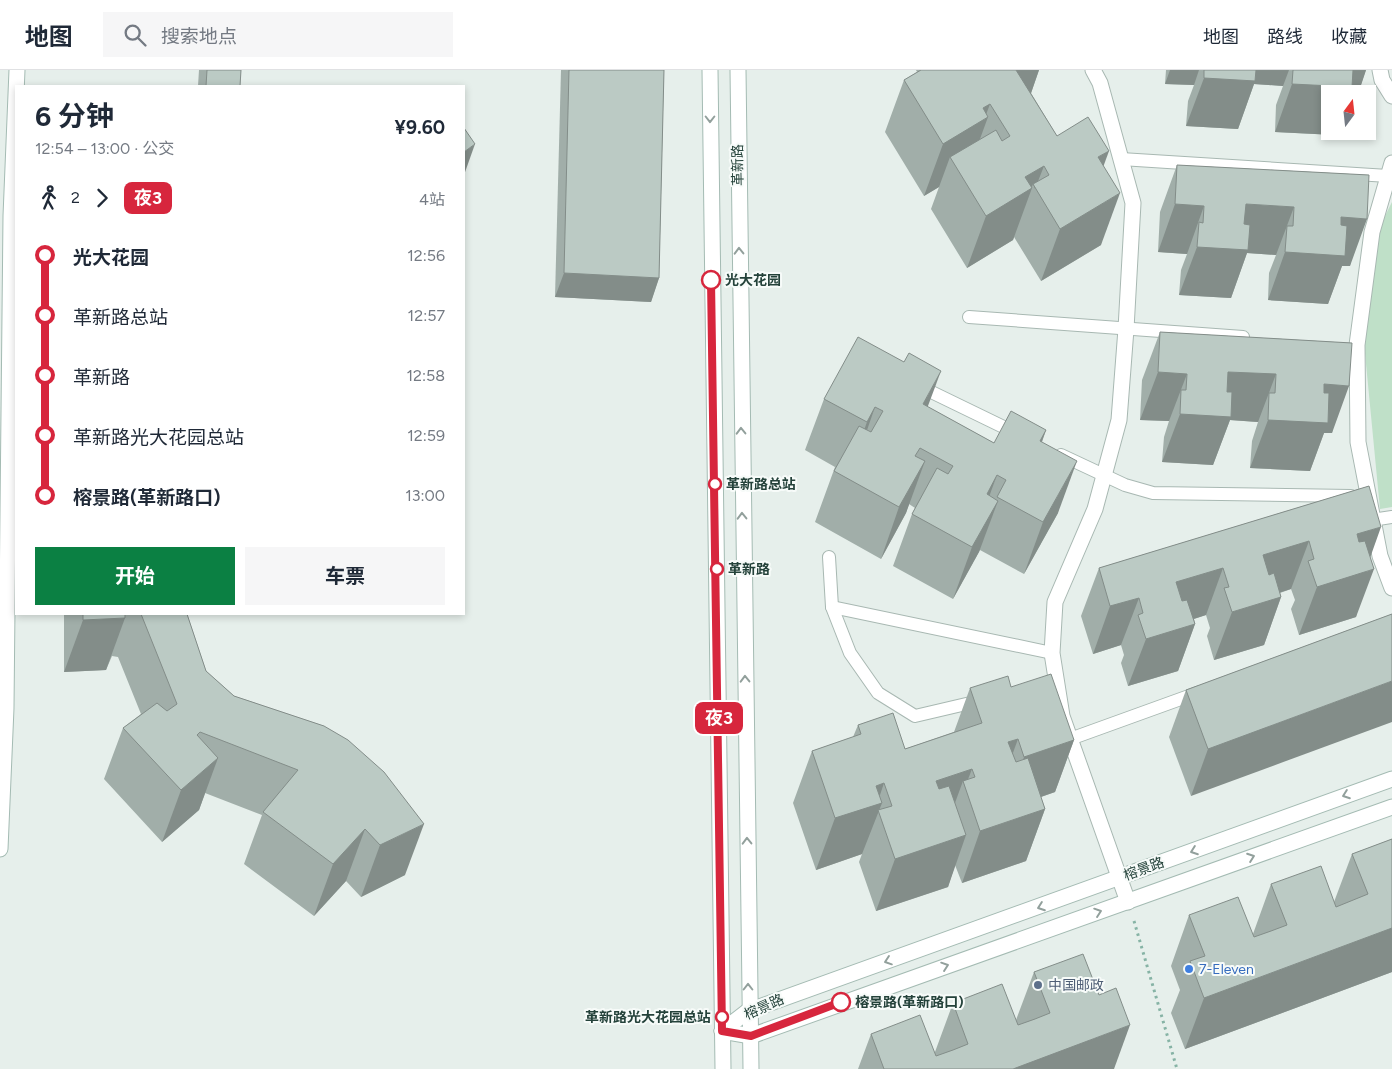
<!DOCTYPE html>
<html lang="zh">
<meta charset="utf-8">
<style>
body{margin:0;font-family:Figtree,"Noto Sans SC",sans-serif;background:#f6f6f7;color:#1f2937;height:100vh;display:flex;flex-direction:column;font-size:19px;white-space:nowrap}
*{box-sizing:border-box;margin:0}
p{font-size:16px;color:#747a83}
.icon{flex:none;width:28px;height:28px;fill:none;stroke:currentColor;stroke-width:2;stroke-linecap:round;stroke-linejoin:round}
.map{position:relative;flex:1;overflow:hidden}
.details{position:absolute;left:15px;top:15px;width:450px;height:530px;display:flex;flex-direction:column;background:#fff;border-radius:0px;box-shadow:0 2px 8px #0003}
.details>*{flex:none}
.badge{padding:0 10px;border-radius:8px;font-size:18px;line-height:32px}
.needle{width:32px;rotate:15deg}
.buttons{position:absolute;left:1321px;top:15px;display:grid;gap:10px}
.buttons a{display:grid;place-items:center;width:55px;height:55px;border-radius:0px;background:#fff;box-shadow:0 2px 8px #0003;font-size:25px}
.map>.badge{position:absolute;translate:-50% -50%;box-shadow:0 0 0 2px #fff}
.legs{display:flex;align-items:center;gap:8px;height:55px;padding:0 20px;font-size:16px}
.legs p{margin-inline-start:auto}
.headline{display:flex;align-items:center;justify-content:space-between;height:85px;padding:0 20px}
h1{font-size:28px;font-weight:700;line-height:38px}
.action{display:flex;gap:10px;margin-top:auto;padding:10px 20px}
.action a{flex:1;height:58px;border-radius:0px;background:#0b8043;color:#fff;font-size:20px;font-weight:700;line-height:58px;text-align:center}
.action a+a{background:#f6f6f7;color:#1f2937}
ul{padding:0 20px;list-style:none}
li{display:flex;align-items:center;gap:18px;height:60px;font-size:19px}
li i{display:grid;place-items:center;width:8px;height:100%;margin:0 6px;background:currentColor}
li i::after{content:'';width:12px;height:12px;margin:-6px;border:4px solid;border-radius:50%;background:#fff}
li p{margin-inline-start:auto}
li:first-child i{background:linear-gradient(#0000 50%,currentColor 0)}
li:last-child i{background:linear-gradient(currentColor 50%,#0000 0)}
header{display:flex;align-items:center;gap:30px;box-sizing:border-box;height:70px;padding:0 25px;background:#fff;border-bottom:1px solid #e0e1e3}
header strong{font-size:24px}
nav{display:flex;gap:28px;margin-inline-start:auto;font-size:18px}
.search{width:350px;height:45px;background:#f6f6f7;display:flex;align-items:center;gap:12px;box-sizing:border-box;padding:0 18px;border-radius:0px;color:#747a83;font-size:19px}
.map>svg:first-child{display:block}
.green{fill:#bfe0c8}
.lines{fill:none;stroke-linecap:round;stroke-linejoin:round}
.lane-casing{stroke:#a8b8b2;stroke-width:14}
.street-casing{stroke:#a8b8b2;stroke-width:17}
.secondary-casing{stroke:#a4bbb3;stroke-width:17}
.path{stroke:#86b3a5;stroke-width:3;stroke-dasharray:2.5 4;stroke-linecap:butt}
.lane{stroke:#fff;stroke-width:12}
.street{stroke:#fff;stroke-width:15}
.secondary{stroke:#fff;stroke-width:15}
.wall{fill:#a1aea9}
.shaded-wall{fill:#838d89}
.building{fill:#bbcac4;stroke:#838d89}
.oneway{stroke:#92a09c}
.line-1-casing{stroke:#fff;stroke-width:11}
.line-1{stroke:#d7263d;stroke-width:8}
.stop-1-dot{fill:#fff;stroke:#d7263d;stroke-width:2.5}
.shop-dot{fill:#3f7fe0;stroke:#f7fbf9;stroke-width:2}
.service-dot{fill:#5c6f8a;stroke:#f7fbf9;stroke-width:2}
.labels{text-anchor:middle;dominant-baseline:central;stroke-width:4;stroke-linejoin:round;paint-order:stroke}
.street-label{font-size:14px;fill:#24423a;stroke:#f7fbf9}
.stop-label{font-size:14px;font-weight:bold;fill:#24423a;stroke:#f7fbf9;text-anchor:start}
.shop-label{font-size:14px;fill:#366cbe;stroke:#f7fbf9;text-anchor:start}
.service-label{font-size:14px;fill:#4e5e75;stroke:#f7fbf9;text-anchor:start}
</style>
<header>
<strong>地图</strong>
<div class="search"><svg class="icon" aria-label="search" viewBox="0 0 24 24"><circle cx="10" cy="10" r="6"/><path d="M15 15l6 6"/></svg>搜索地点</div>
<nav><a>地图</a><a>路线</a><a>收藏</a></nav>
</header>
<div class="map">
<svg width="1392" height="999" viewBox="0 0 1392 999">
<rect width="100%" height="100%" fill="#e6efeb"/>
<!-- green -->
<polygon class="green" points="1392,132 1392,437 1380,439 1364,273 1380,156"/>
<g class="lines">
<defs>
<g id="lane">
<polyline points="1121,89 1388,106"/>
<polyline points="969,247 1243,267"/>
<polyline points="919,316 1018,364"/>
<polyline points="1061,385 1125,415 1153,423 1351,426"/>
<polyline points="1372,450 1392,447"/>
<polyline points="829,487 832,537 850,583 878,623 915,646 979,631"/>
<polyline points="832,537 1052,583"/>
<polyline points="1070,669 1200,622"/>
</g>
<g id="street">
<polyline points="1093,0 1100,13 1133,133 1126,259 1119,350 1095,439 1055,532 1052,583 1062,646 1128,832"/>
<polyline points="1380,0 1382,10 1392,26"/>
<polyline points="1392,93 1372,162 1357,275 1358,372 1380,486 1392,518"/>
</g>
<g id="secondary">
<polyline points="710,0 723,999"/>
<polyline points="738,0 751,999"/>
<polyline points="0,779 6,638 11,146 17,0"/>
<polyline points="722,961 748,941 1392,709"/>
<polyline points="722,961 751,966 1392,737"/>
</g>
</defs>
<!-- lane casing -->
<use href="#lane" class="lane-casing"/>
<!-- street casing -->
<use href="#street" class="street-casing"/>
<!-- secondary casing -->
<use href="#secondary" class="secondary-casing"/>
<!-- path -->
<polyline class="path" points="1134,851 1177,999"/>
<!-- lane -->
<use href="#lane" class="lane"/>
<!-- street -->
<use href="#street" class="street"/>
<!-- secondary -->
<use href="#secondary" class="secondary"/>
</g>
<!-- wall -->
<g class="wall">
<polygon points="199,0 241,0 240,16 198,16"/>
<polygon points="561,0 664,0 659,208 651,232 555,227"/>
<polygon points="916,0 1039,0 1031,23 1057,66 1103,95 1101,175 1041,211 1014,167 1013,170 967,198 931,139 939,117 924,126 885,62 904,10 917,2"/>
<polygon points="1166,0 1366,0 1358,24 1330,24 1330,61 1336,61 1335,65 1275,62 1276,35 1283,16 1254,14 1238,59 1186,56 1188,31 1194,15 1165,14"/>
<polygon points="1177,95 1369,105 1350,196 1342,196 1328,234 1268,230 1269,203 1276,185 1247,183 1231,228 1179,225 1181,200 1187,184 1158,182 1160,142"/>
<polygon points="1160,262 1352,273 1332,363 1324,363 1310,401 1250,398 1252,371 1258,352 1230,350 1213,395 1162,392 1164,367 1169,351 1140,350 1142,310"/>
<polygon points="824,329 928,337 994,373 1046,360 1042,372 1058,443 1024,504 980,480 953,529 893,496 912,444 915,438 909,434 906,443 881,489 815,452 835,397 805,380"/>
<polygon points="1369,416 1370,487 1356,547 1299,565 1291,539 1295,530 1291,519 1280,523 1281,527 1264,575 1214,590 1207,566 1210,558 1206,545 1194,549 1195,554 1178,601 1128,616 1121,593 1124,585 1121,575 1093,584 1081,546 1099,498"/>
<polygon points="64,544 187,544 206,601 234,626 324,656 405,805 361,827 346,811 314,846 244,794 262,745 205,723 199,740 162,772 104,709 123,658 141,644 118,587 112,586 106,600 64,602"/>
<polygon points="1392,544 1191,726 1169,667 1186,620"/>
<polygon points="1011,617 1074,670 1055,722 1041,727 1045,739 1026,791 962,813 955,795 948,817 876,841 859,792 862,784 816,800 793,733 812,681 853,667 858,655 905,679 954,662 970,618"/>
<polygon points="1392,769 1392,902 1185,979 1171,943 1180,920 1171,896 1189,845 1253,864 1271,814 1334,832 1352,784"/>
<polygon points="1034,902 1114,999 858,999 871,964 935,982 953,933 1016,950"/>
</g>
<!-- shaded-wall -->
<g class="shaded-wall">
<polygon points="1013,0 1039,0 1029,29"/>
<polygon points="1170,0 1199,0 1194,15 1165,14"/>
<polygon points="1240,0 1289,0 1283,16 1254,14 1238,59 1186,56 1204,8"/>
<polygon points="1340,0 1366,0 1358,24 1330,24 1330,61 1336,61 1335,65 1275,62 1292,14"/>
<polygon points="990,34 984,50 988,47 969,99 950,87 939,117 924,126 943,74 983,38"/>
<polygon points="475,74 464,105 464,82"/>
<polygon points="1109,81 1090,133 1098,87"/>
<polygon points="1044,96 1035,119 1033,114 1031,119 1032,118 1013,170 967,198 986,146 1025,107"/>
<polygon points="1120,123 1101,175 1041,211 1060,159"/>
<polygon points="1175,134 1204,136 1187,184 1158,182"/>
<polygon points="1246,134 1294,137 1276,185 1247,183 1231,228 1179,225 1197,177"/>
<polygon points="1341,147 1367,149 1350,196 1342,196 1328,234 1268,230 1285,182"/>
<polygon points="564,203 659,208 651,232 555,227"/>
<polygon points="941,301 922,352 923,334"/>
<polygon points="1158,302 1187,304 1169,351 1140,350"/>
<polygon points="1228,302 1276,304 1258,352 1230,350 1213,395 1162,392 1180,344"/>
<polygon points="1324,314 1349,316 1332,363 1324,363 1310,401 1250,398 1268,350"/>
<polygon points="875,337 857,389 848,404 867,352"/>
<polygon points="1046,360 1027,412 1040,371"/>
<polygon points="925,391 906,443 881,489 899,437"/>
<polygon points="1077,391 1058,443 1024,504 1043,452"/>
<polygon points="997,405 978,457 968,476 987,424"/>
<polygon points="998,431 979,482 953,529 972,477"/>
<polygon points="1381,457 1365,502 1374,499 1356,547 1299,565 1317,517 1357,464"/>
<polygon points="1309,471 1291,519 1245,533 1263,485"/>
<polygon points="1223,498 1206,545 1159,560 1176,512"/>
<polygon points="1281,527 1264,575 1214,590 1232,542"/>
<polygon points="1139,528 1121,575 1093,584 1110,536"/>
<polygon points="125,548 106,600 64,602 83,550"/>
<polygon points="1195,554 1178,601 1128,616 1146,569"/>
<polygon points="1392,611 1392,652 1191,726 1208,679"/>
<polygon points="1018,669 999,721 1008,672"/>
<polygon points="1074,670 1055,722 1006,739 1024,687"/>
<polygon points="218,688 199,740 162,772 181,720"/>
<polygon points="972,699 965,717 963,711 948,752 936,711"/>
<polygon points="884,713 877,734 882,733 862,784 816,800 835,748 876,716"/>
<polygon points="1045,739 1026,791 962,813 980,761"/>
<polygon points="424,754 405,805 361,827 380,775"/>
<polygon points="365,759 346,811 314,846 333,794"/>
<polygon points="966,765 948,817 876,841 895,789"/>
<polygon points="1392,858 1392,902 1185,979 1204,928"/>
<polygon points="1130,955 1114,999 1013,999"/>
</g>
<!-- building -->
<g class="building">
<polygon points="207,0 241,0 240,16 206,16"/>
<polygon points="569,0 664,0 659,208 564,203"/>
<polygon points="921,0 1016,0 1057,66 1088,47 1109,81 1098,87 1120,123 1060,159 1033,114 1049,105 1044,96 1025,107 1032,118 986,146 950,87 996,60 1002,71 1010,66 990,34 983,38 988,47 943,74 904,10"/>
<polygon points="1204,0 1256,0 1255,11 1204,8"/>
<polygon points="1293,0 1353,0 1352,17 1292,14"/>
<polygon points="464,58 475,74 464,82"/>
<polygon points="1177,95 1369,105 1367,149 1341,147 1341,155 1347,156 1345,186 1285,182 1287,156 1293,156 1294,137 1246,134 1244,154 1250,155 1248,180 1197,177 1199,152 1203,153 1204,136 1175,134"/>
<polygon points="1160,262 1352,273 1349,316 1324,314 1324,323 1329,323 1328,353 1268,350 1269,323 1275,323 1276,304 1228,302 1227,322 1232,322 1231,347 1180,344 1181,320 1186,320 1187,304 1158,302"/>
<polygon points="858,267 904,292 909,283 941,301 923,334 994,373 1011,341 1046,360 1040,371 1077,391 1043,452 997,427 1006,410 997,405 987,424 998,431 972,477 912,444 937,398 948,404 953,396 920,378 915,386 925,391 899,437 834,401 859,356 871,362 883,341 875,337 867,352 824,329"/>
<polygon points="1369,416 1381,457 1357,464 1359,472 1365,471 1374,499 1317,517 1308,491 1314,489 1309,471 1263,485 1269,505 1274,503 1281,527 1232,542 1224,518 1229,517 1223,498 1176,512 1182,531 1187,530 1195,554 1146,569 1138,545 1143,543 1139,528 1110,536 1099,498"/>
<polygon points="83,544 125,544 125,548 83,550"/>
<polygon points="141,544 187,544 206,601 234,626 324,656 348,670 384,702 424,754 380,775 365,759 333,794 263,742 298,700 200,662 197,665 218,688 181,720 123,658 157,633 167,641 177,634"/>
<polygon points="1392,544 1392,611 1208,679 1186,620"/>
<polygon points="1051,604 1074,670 1024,687 1018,669 1008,672 1016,692 1028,688 1045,739 980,761 963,711 975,707 972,699 936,711 939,719 949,716 966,765 895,789 878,740 892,736 884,713 876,716 882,733 835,748 812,681 861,664 858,655 893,643 905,679 982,653 970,618 1008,606 1011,617"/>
<polygon points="1392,769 1392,858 1204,928 1190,891 1205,886 1189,845 1238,827 1254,867 1271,861 1287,855 1271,814 1321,796 1336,837 1368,824 1352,784"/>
<polygon points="1083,884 1099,925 1116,918 1130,955 1013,999 884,999 871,964 920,945 936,986 953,980 968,974 953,933 1002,914 1018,955 1035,949 1050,943 1034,902"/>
</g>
<!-- one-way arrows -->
<defs><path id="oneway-chevron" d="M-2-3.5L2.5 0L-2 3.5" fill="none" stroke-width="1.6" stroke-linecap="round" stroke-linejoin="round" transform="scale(1.25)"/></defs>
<g class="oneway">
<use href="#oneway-chevron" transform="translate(710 49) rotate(90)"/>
<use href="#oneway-chevron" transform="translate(739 181) rotate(-91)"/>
<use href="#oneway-chevron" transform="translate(741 361) rotate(-91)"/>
<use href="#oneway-chevron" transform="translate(742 446) rotate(-91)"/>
<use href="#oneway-chevron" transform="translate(745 609) rotate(-91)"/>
<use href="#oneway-chevron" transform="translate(1346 725) rotate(160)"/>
<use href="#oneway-chevron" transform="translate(747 771) rotate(-91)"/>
<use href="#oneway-chevron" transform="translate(1194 781) rotate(160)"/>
<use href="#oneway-chevron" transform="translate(1251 787) rotate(-20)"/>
<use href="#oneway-chevron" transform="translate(1041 837) rotate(160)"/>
<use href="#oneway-chevron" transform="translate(1098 842) rotate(-19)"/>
<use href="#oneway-chevron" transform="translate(888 891) rotate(161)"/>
<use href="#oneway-chevron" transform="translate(945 896) rotate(-19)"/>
<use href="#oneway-chevron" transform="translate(748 917) rotate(-90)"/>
</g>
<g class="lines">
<defs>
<polyline id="line-1" points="711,210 722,961 751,966 841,932"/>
</defs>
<!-- line-1 casing -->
<use href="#line-1" class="line-1-casing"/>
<!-- line-1 -->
<use href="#line-1" class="line-1"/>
</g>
<!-- markers -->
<g class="stop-1-dot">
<circle cx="711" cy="210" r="9"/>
<circle cx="715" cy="414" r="6"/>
<circle cx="717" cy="499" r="6"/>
<circle cx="841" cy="932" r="9"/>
<circle cx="722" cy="947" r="6"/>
</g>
<circle class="shop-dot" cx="1189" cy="899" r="5"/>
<circle class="service-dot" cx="1038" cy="915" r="5"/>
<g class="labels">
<!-- street labels -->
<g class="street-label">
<text transform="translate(738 95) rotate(-91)">革新路</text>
<text transform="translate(1144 799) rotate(-20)">榕景路</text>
<text transform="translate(764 937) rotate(-24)">榕景路</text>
</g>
<!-- stop labels -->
<g class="stop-label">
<text x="725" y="210">光大花园</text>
<text x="726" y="414">革新路总站</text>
<text x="728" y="499">革新路</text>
<text x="855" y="932">榕景路(革新路口)</text>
<text x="711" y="947" text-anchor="end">革新路光大花园总站</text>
</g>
<!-- shop labels -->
<g class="shop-label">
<text x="1199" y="899">7-Eleven</text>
</g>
<!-- service labels -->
<g class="service-label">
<text x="1048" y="915">中国邮政</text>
</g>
</g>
</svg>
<div class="buttons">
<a><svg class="needle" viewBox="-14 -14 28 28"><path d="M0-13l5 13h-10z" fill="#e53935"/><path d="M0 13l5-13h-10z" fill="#747a83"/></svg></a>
</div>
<b class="badge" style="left:719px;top:648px;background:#d7263d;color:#fff">夜3</b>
<section class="details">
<div class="headline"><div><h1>6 分钟</h1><p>12:54 – 13:00 · 公交</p></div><b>¥9.60</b></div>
<div class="legs"><svg class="icon" aria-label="walk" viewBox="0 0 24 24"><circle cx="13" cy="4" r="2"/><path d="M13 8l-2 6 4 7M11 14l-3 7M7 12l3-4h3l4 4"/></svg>2<svg class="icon" aria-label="forward" viewBox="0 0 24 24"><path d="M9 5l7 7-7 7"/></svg><b class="badge" style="background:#d7263d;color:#fff">夜3</b><p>4站</p></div>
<ul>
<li><i style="color:#d7263d"></i><b>光大花园</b><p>12:56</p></li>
<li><i style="color:#d7263d"></i><span>革新路总站</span><p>12:57</p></li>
<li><i style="color:#d7263d"></i><span>革新路</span><p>12:58</p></li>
<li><i style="color:#d7263d"></i><span>革新路光大花园总站</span><p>12:59</p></li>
<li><i style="color:#d7263d"></i><b>榕景路(革新路口)</b><p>13:00</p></li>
</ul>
<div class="action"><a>开始</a><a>车票</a></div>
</section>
</div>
